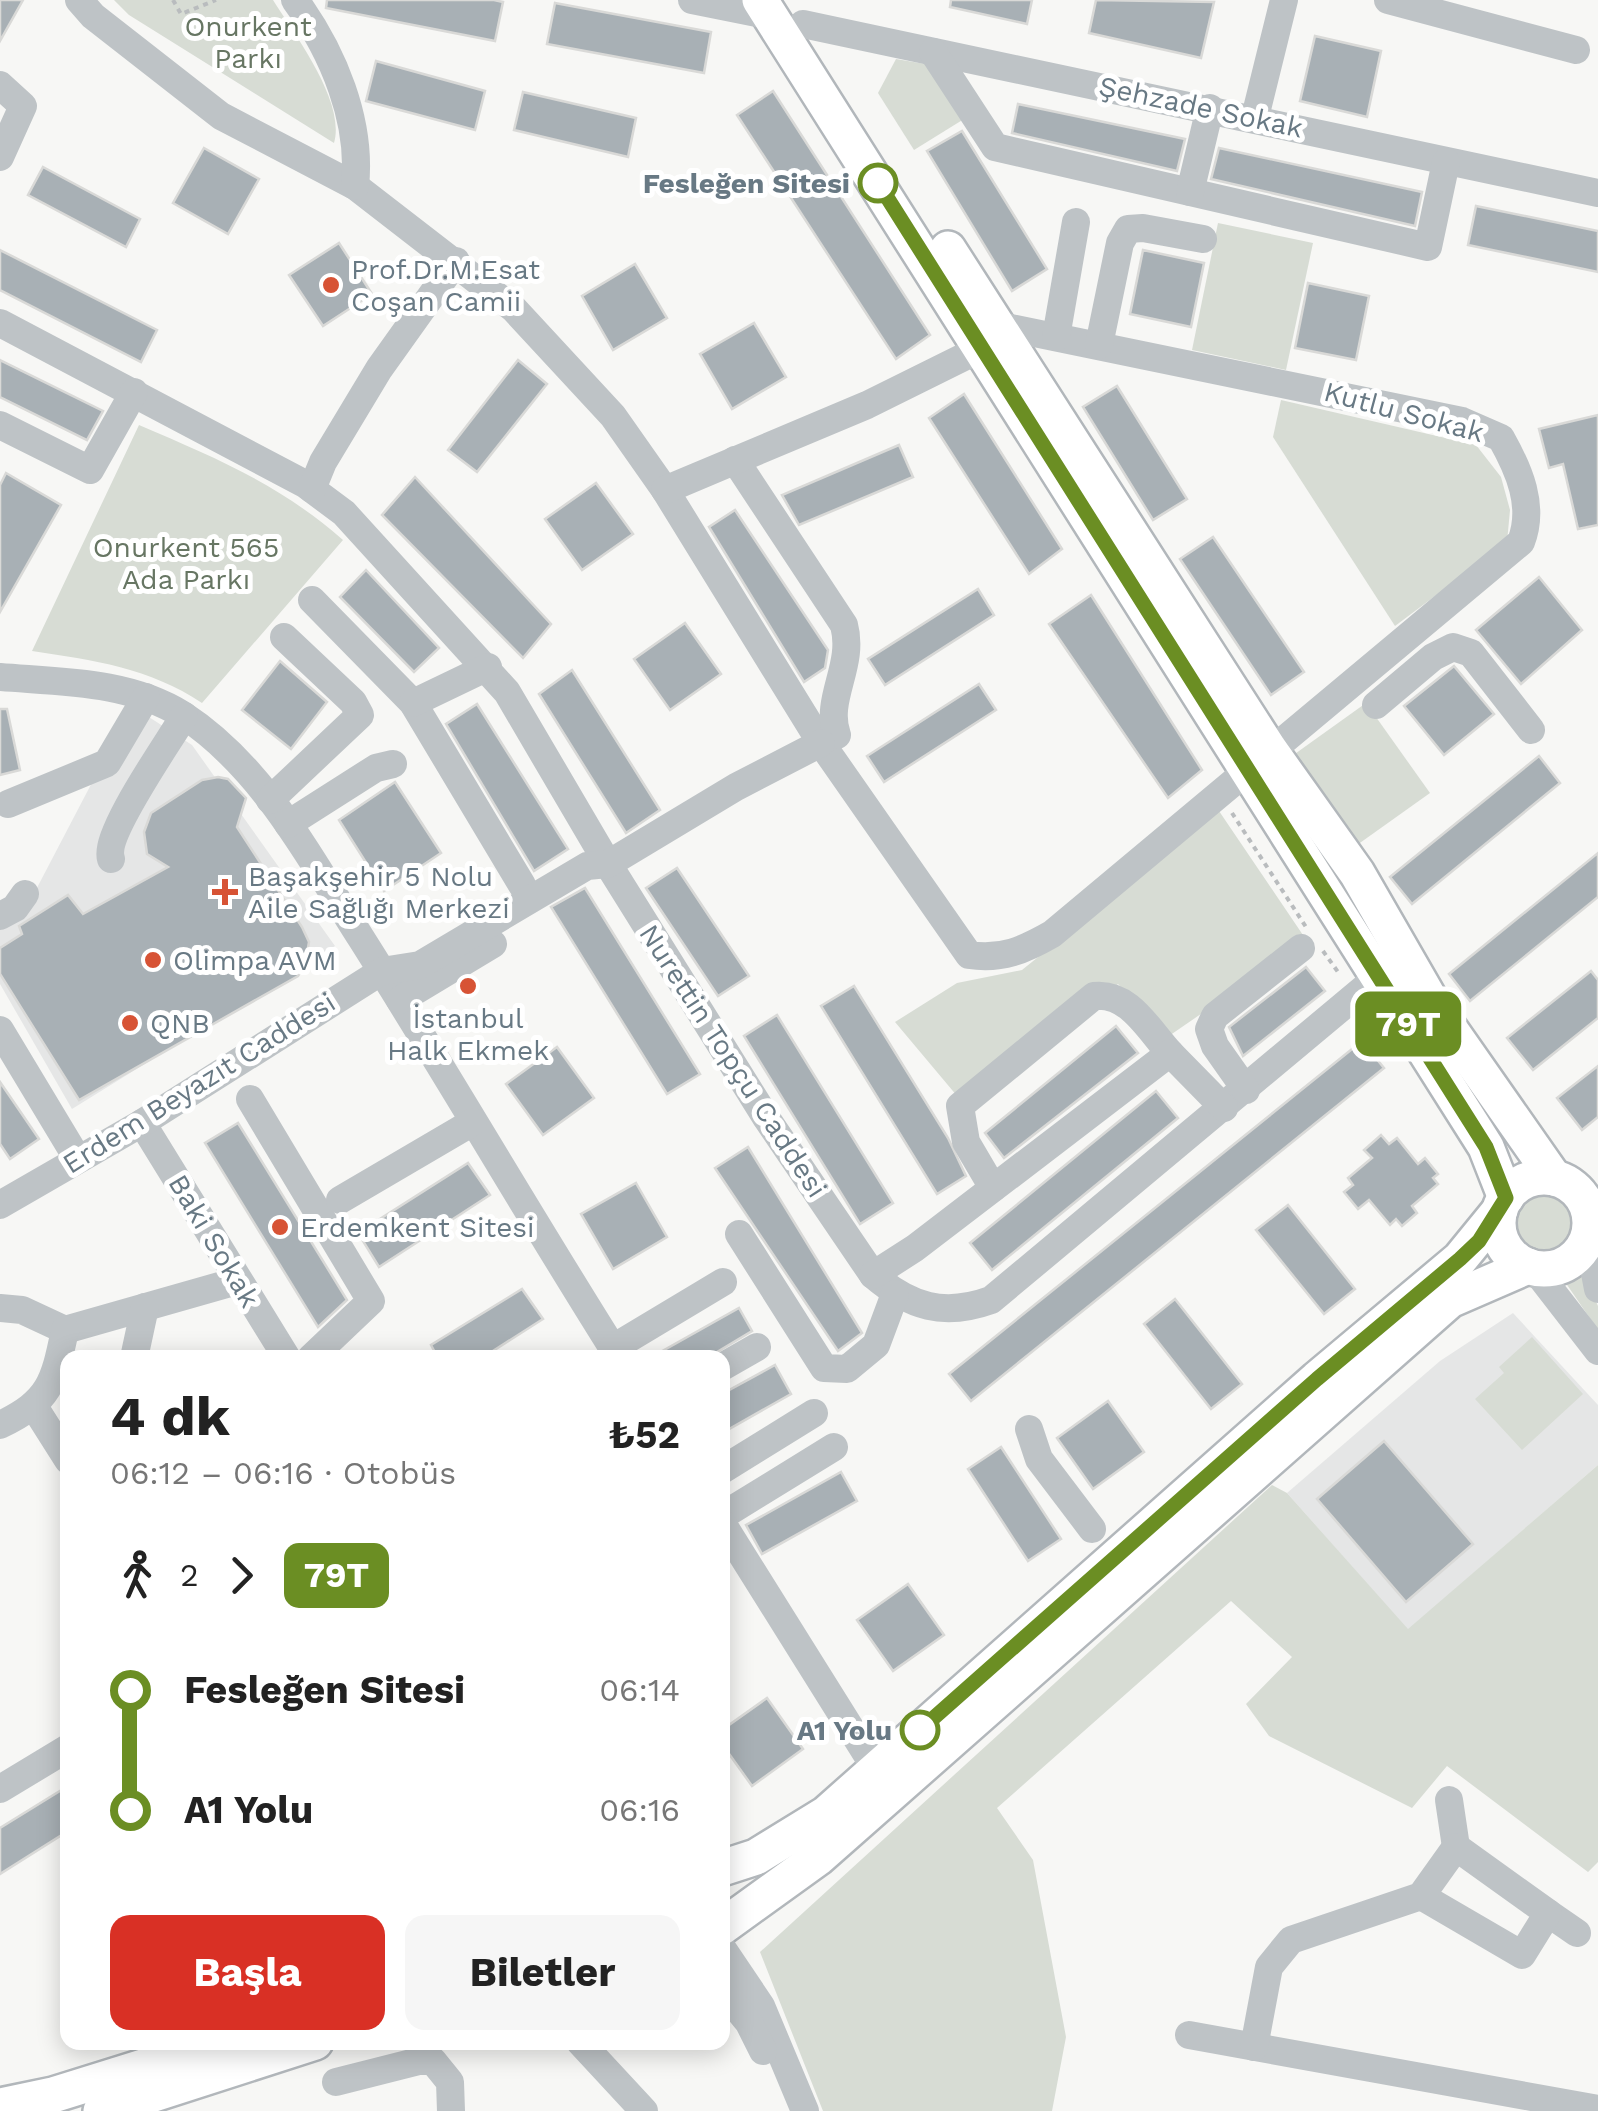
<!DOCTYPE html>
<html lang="tr">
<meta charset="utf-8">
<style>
body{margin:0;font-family:"Work Sans",sans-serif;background:#f6f6f6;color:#222;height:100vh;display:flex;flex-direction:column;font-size:38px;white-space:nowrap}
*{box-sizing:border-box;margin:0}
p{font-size:32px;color:#767676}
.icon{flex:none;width:55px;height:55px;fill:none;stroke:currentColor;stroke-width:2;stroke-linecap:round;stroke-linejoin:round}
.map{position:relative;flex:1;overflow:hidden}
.panel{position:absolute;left:60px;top:1350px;width:670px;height:700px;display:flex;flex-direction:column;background:#fff;border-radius:20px;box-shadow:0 5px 25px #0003}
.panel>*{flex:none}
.badge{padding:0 20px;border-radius:15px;font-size:35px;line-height:65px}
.map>.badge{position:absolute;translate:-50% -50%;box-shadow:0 0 0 5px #fff}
.legs{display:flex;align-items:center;gap:15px;height:110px;padding:0 50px;font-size:32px}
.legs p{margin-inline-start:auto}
.headline{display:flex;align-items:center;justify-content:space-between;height:170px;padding:0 50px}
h1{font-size:55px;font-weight:700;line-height:75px}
.action{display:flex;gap:20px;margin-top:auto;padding:20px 50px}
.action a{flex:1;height:115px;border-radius:20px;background:#d93025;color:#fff;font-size:40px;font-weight:700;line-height:115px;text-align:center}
.action a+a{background:#f6f6f6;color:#222}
ul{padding:0 50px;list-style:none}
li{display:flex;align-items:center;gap:35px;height:120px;font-size:38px}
li i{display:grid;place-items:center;width:15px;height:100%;margin:0 12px;background:currentColor}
li i::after{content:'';width:25px;height:25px;margin:-12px;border:8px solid;border-radius:50%;background:#fff}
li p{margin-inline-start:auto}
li:first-child i{background:linear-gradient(#0000 50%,currentColor 0)}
li:last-child i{background:linear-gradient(currentColor 50%,#0000 0)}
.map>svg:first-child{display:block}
.built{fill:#e5e6e6}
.green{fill:#d7dcd4}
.building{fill:#a8b0b5;stroke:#d9d9d7;stroke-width:2.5}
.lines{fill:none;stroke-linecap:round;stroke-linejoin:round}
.major-casing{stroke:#b2b7bb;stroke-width:40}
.path{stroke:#b9bcbe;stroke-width:4;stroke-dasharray:5 5;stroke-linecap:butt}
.minor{stroke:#bec3c6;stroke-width:28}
.major{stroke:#fff;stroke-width:35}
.line-1-casing{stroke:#fff;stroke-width:22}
.line-1{stroke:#6b8e23;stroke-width:15}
.stop-1-dot{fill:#fff;stroke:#6b8e23;stroke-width:5}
.poi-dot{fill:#d75335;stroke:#fff;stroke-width:4}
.labels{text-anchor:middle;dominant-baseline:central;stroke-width:10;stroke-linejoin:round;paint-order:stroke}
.park-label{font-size:28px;fill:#677663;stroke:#fff}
.street-label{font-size:28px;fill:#687984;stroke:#fff}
.stop-label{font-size:28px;font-weight:bold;fill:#687984;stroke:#fff;text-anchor:end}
.poi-label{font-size:28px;fill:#687984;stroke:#fff;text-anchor:start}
</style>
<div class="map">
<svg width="1598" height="2111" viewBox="0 0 1598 2111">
<rect width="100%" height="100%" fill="#f7f7f5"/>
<!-- built -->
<g class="built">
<polygon points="132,706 192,745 335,946 72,1109 0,984 0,922 28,905"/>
<polygon points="1513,1313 1598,1405 1598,1465 1408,1630 1287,1493 1440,1361"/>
</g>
<!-- green -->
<g class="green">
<path d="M 114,0 L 273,0 C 295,35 346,102 334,143 L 129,15 Z"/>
<polygon points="896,59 931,65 964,119 914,150 878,93"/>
<polygon points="1218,223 1313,243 1286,370 1192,350"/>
<polygon points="1281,400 1476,445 1501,477 1510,510 1507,542 1395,626 1273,437"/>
<path d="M 139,425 C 216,458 279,484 343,540 L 202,703 C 150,668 93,660 32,651 Z"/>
<polygon points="1366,703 1430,793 1357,845 1292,756"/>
<polygon points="1219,811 1307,941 1166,1038 1118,984 968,1109 895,1022 957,983 1022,970"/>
<circle cx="1545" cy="1222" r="29"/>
<polygon points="1582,1269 1598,1306 1598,1330 1563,1279"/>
<polygon points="1532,1337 1583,1394 1522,1450 1475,1399 1504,1373 1499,1367"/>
<polygon points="1598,1465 1598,1862 1588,1872 1447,1766 1412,1808 1269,1736 1246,1704 1292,1657 1231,1601 997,1808 1033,1860 1066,2037 1052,2111 823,2111 760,1952 1272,1485 1287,1493 1408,1629"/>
</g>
<!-- building -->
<g class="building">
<polygon points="0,0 23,0 0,41"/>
<polygon points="327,0 494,0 503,2 495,41 326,8"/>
<polygon points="951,0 1032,0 1027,24 950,7"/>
<polygon points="1096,0 1214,2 1201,58 1089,33"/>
<polygon points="555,3 711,32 704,73 547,44"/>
<polygon points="1315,36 1381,51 1367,117 1300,101"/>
<polygon points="376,61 485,91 475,130 366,101"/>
<polygon points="773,91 930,335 896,359 737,115"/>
<polygon points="523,92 636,118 628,157 514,130"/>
<polygon points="1018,104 1185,139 1177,171 1012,133"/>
<polygon points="962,131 1047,269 1012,291 927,151"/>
<polygon points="204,148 259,179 228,234 173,203"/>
<polygon points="1219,148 1422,192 1415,226 1211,179"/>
<polygon points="43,167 140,219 126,247 28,195"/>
<polygon points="1476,206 1598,231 1598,272 1468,245"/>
<polygon points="339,243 372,294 323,326 289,275"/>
<polygon points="0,250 157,330 141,362 0,290"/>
<polygon points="1143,250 1204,263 1191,327 1130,314"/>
<polygon points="635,264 667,318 613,350 582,296"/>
<polygon points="1308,283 1369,296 1356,360 1295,348"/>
<polygon points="754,323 786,377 732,409 700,354"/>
<polygon points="0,360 103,411 87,440 0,397"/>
<polygon points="518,360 547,384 477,472 448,450"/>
<polygon points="1117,386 1187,499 1153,520 1083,407"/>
<polygon points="964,394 1062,549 1029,574 929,418"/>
<polygon points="1598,415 1598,525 1578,529 1563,464 1549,468 1539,429"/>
<polygon points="899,445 913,477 799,525 782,495"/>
<polygon points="6,473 61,505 0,612 0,485"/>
<polygon points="415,477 551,624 523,658 382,515"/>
<polygon points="596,483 633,534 582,570 545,519"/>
<polygon points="735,510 828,650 825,668 804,682 709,527"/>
<polygon points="1213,537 1304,672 1271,695 1180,559"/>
<polygon points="366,570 439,648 414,672 340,597"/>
<polygon points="1539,577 1582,630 1521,684 1476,630"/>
<polygon points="978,589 994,615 885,685 868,659"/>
<polygon points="1091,595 1202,770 1168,798 1049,624"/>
<polygon points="685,623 721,674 670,710 634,659"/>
<polygon points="280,661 327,702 291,749 242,710"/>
<polygon points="1454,666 1494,714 1444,755 1404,706"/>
<polygon points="572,670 660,810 626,833 539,694"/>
<polygon points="979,684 996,710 884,782 867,756"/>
<polygon points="477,704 568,849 534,871 446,724"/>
<polygon points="0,709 7,709 20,770 0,775"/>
<polygon points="1539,756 1560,783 1412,904 1390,877"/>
<polygon points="218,777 228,779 246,798 237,827 302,927 309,942 305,965 298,976 79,1100 0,974 0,948 22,934 19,926 68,895 83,914 168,867 147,854 144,832 151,813 202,780"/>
<polygon points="395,782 441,853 384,891 339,820"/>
<polygon points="1598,853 1598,897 1470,1001 1449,974"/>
<polygon points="677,868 749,976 718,996 646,888"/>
<polygon points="585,888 700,1074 667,1094 551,907"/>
<polygon points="1306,967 1325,991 1243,1056 1229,1027"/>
<polygon points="1591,971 1598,980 1598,1018 1533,1070 1507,1038"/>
<polygon points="854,986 948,1138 966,1176 937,1194 821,1006"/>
<polygon points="777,1015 893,1203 860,1224 744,1036"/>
<polygon points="1116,1026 1138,1053 1004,1158 985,1133"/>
<polygon points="1362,1041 1384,1068 971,1401 949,1374"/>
<polygon points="557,1047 594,1098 543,1135 506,1084"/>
<polygon points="1598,1066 1598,1117 1582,1130 1557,1098"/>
<polygon points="0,1082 39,1139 10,1159 0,1144"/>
<polygon points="1156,1091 1178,1118 992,1270 970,1243"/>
<polygon points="238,1123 347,1300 318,1327 205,1143"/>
<polygon points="1381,1135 1389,1144 1397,1138 1418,1164 1425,1158 1438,1174 1433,1178 1438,1184 1412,1206 1417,1213 1402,1226 1396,1219 1390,1225 1369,1200 1358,1209 1344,1192 1353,1185 1348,1178 1372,1158 1364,1150"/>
<polygon points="748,1147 862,1333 838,1351 715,1168"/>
<polygon points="468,1163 490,1195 379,1267 358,1233"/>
<polygon points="636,1183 667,1237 613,1269 581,1214"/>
<polygon points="1288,1205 1355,1289 1324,1314 1256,1230"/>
<polygon points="522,1289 543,1319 482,1358 438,1358 431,1345"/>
<polygon points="1175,1299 1242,1384 1211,1409 1144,1324"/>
<polygon points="739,1308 752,1331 707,1358 650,1358"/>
<polygon points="775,1365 791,1394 722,1433 722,1394"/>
<polygon points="1108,1401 1144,1452 1093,1489 1057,1438"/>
<polygon points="1384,1441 1473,1544 1406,1602 1317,1499"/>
<polygon points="1001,1447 1061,1539 1028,1561 968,1469"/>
<polygon points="841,1472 857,1501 762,1554 746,1525"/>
<polygon points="908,1584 944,1635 893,1671 857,1620"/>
<polygon points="767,1698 803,1749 752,1786 722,1744 722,1730"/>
<polygon points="68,1786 68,1831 0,1874 0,1828"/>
</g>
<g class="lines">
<defs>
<g id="major">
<polyline points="760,0 1486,1147 1506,1198"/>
<polyline points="948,249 1269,749 1357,873 1433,1005 1554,1178"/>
<circle cx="1544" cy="1223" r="46"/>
<polyline points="722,1868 756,1857 826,1814 1317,1379 1460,1259 1500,1210"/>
<polyline points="722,1927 819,1857 1450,1300 1528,1266"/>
<polyline points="0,2106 53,2095 223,2042"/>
<polyline points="101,2111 315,2042"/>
</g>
</defs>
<!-- major casing -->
<use href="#major" class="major-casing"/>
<!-- path -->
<g class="path">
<polyline points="173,0 181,14 216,0"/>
<polyline points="1232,813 1306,927"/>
<polyline points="1323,951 1338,972"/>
</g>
<!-- minor -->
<g class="minor">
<path d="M 79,0 L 93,16 L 221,116 L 355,186 L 514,309 L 613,416 L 665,490 L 821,743 L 969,955 C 1002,960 1024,950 1052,934 L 1521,542 C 1535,506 1519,470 1501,438 L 1462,421 L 996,325"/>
<path d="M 295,0 C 333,52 362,121 355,186"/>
<polyline points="692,0 771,16"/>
<polyline points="1388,0 1576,50"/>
<polyline points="803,24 1598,193"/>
<polyline points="933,52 995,147 1428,247 1446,162"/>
<polyline points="0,85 23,106 0,157"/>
<polyline points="1255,117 1284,0"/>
<polyline points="1190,192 1210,108"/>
<path d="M 0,323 L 305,484 L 344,513 L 507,692 L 608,864 L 767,1119 L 873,1275 C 910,1307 944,1317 991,1300 L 1379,976"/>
<polyline points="1056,337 1076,222"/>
<polyline points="1099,345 1120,243 1128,229 1143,228 1203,239"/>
<polyline points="0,425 90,470 134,392"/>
<path d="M 735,460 L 844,625 C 855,666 824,699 837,735"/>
<polyline points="312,489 323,462 379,369 456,261"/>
<polyline points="665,490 867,405 982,348"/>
<polyline points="312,600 413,703 522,885"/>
<path d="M 0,677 C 62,682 129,681 183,715 C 263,767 311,860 361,938 C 449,1077 531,1219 619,1358"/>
<polyline points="413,703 488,667"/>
<polyline points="1376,705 1433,657 1453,647 1471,653 1531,730"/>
<polyline points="270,800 360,715 353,702 284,637"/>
<polyline points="8,804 107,763 146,697"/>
<polyline points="288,824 376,768 393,764"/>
<path d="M 111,859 C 103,834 169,742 184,716"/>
<polyline points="0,916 15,908 25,894"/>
<polyline points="400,1000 493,944"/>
<polyline points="0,1030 77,1158"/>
<polyline points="1246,1090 1215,1046 1209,1029 1215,1016 1301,948"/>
<polyline points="250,1099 371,1301 311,1358"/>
<polyline points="142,1123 287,1358"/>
<path d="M 993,1188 L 966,1142 L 960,1106 L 1094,996 C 1129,992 1148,1029 1170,1053"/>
<polyline points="340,1200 473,1122"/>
<polyline points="0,1205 142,1123 382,971 420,965 587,866 608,864 736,787 821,743"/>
<polyline points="739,1234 824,1368 847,1369 876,1345 895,1294"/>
<polyline points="1588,1236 1598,1289"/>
<polyline points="1533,1267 1598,1351"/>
<polyline points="873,1275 915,1248 1170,1053 1224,1108"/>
<polyline points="0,1308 22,1310 65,1330 237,1281"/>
<polyline points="613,1348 723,1282"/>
<polyline points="134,1358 145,1307"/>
<polyline points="722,1367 757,1347"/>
<polyline points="35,1408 68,1460"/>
<path d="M 0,1425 C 50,1401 54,1383 65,1330"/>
<polyline points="1029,1429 1039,1459 1092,1529"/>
<polyline points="722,1470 814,1413"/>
<polyline points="722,1516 834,1447"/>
<polyline points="722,1523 876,1769"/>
<polyline points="0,1789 68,1748"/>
<polyline points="1449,1800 1456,1847"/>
<polyline points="1548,1913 1577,1933"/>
<polyline points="722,1948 761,2006 805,2111"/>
<polyline points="722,1990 749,2023 763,2051"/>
<polyline points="1189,2035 1598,2109"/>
<polyline points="580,2042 644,2111"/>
<polyline points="1254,2047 1269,1967 1291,1940 1421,1896 1522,1955 1548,1913 1456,1847 1421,1896"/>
<polyline points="336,2082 419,2061 433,2061 450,2082 451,2111"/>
</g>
<!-- major -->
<use href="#major" class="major"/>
</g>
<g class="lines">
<defs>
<polyline id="line-1" points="878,183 1486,1147 1506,1198 1479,1241 1460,1259 1317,1379 920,1730"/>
</defs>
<!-- line-1 casing -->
<use href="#line-1" class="line-1-casing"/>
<!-- line-1 -->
<use href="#line-1" class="line-1"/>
</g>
<!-- markers -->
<g class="stop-1-dot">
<circle cx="878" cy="183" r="18"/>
<circle cx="920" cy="1730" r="18"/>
</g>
<g class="poi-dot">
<circle cx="331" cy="285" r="10"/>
<path d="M220 877h10v10h10v10h-10v10h-10v-10h-10v-10h10z"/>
<circle cx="153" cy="960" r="10"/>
<circle cx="468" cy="986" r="10"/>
<circle cx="130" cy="1023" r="10"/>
<circle cx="280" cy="1227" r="10"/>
</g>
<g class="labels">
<!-- park labels -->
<g class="park-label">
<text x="248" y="26">Onurkent<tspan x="248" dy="32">Parkı</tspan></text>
<text x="186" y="547">Onurkent 565<tspan x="186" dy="32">Ada Parkı</tspan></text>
</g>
<!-- street labels -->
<g class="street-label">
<text transform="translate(1201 107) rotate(12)">Şehzade Sokak</text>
<text transform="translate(1404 412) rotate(15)">Kutlu Sokak</text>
<text transform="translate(733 1061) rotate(57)">Nurettin Topçu Caddesi</text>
<text transform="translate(199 1083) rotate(-32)">Erdem Beyazıt Caddesi</text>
<text transform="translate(214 1241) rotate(59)">Baki Sokak</text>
</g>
<!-- stop labels -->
<g class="stop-label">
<text x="850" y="183">Fesleğen Sitesi</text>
<text x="892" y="1730">A1 Yolu</text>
</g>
<!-- poi labels -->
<g class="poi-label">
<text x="351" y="269">Prof.Dr.M.Esat<tspan x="351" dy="32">Coşan Camii</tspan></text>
<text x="248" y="876">Başakşehir 5 Nolu<tspan x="248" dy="32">Aile Sağlığı Merkezi</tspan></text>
<text x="173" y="960">Olimpa AVM</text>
<text x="468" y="1018" text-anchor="middle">İstanbul<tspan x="468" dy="32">Halk Ekmek</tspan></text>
<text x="150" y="1023">QNB</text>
<text x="300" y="1227">Erdemkent Sitesi</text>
</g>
</g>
</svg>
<b class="badge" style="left:1408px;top:1024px;background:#6b8e23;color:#fff">79T</b>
<section class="panel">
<div class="headline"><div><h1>4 dk</h1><p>06:12 – 06:16 · Otobüs</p></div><b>₺52</b></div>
<div class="legs"><svg class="icon" aria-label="walk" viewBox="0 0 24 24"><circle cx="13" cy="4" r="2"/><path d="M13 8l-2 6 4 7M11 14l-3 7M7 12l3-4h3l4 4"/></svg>2<svg class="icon" aria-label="forward" viewBox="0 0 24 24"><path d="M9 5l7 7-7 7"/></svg><b class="badge" style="background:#6b8e23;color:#fff">79T</b></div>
<ul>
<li><i style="color:#6b8e23"></i><b>Fesleğen Sitesi</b><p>06:14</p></li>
<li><i style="color:#6b8e23"></i><b>A1 Yolu</b><p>06:16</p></li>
</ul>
<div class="action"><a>Başla</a><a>Biletler</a></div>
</section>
</div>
